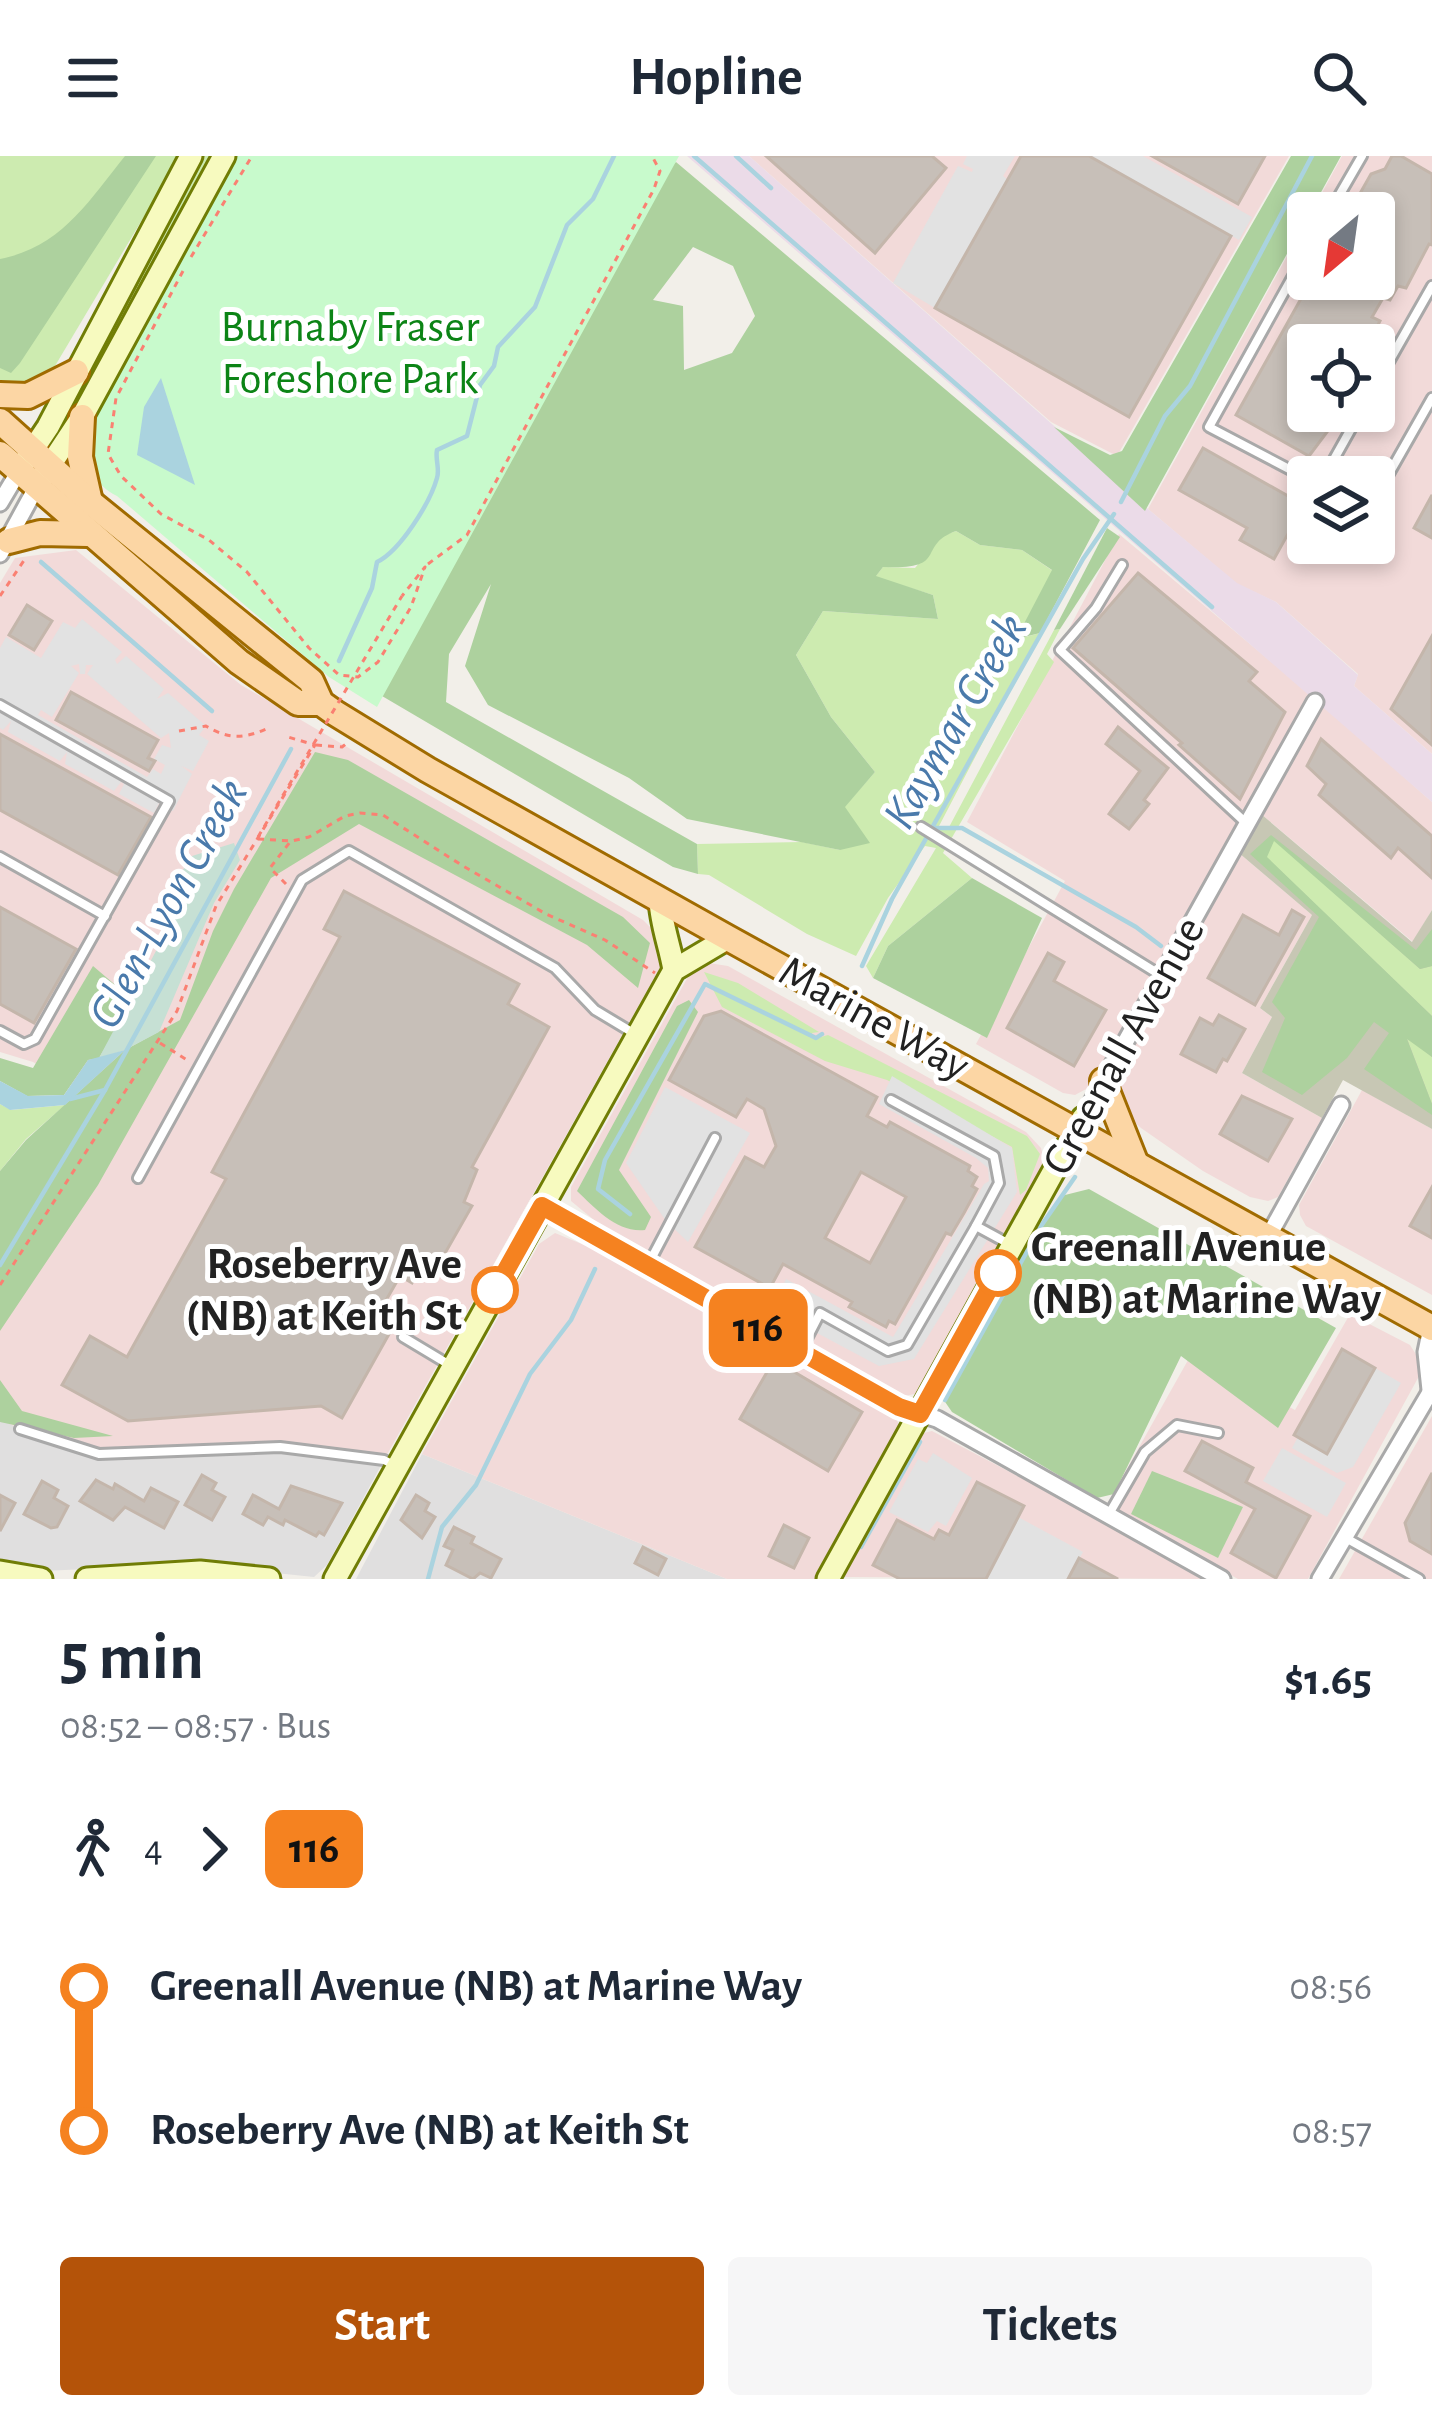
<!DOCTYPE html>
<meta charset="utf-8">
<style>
body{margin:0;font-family:"Alegreya Sans",sans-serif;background:#f6f6f7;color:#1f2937;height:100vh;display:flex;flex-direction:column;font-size:45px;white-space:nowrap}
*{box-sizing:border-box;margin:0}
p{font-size:39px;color:#747a83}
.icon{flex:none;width:66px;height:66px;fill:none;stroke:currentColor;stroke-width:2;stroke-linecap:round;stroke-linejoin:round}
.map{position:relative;height:1423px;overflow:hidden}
.side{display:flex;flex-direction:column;background:#fff;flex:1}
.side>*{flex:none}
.badge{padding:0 24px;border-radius:18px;font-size:42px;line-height:78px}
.needle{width:78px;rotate:209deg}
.fabs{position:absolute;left:1287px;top:36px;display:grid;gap:24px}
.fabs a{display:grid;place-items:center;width:108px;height:108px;border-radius:12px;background:#fff;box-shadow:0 6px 18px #0003;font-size:60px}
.map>.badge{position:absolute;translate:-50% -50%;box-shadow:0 0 0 6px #fff}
.legs{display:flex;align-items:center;gap:18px;height:132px;padding:0 60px;font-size:39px}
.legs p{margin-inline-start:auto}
.head{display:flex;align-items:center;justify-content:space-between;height:204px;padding:0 60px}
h1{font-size:66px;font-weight:700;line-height:90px}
.action{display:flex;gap:24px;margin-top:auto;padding:24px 60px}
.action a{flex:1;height:138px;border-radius:12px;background:#b45309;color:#fff;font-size:48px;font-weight:700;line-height:138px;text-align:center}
.action a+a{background:#f6f6f7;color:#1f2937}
ul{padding:0 60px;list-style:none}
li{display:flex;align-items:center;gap:42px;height:144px;font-size:45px}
li i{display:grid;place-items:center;width:18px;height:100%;margin:0 15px;background:currentColor}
li i::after{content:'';width:30px;height:30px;margin:-15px;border:9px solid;border-radius:50%;background:#fff}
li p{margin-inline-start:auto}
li:first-child i{background:linear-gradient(#0000 50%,currentColor 0)}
li:last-child i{background:linear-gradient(currentColor 50%,#0000 0)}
header{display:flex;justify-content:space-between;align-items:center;height:156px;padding:0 60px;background:#fff;font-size:54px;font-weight:700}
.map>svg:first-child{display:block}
.residential{fill:#e0dfdf}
.commercial{fill:#f2dad9;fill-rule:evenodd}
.industrial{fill:#ebdbe8}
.construction{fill:#c7c7b4}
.grass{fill:#cdebb0}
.forest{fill:#add19e;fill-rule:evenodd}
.wetland{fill:#c6e0d4}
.park{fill:#c8facc}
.parking{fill:#e2e2e2;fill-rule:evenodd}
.water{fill:#aad3df}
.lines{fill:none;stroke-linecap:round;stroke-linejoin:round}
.stream{stroke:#aad3df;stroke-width:4.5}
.building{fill:#c7bfb8;stroke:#c4b6ab;stroke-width:3;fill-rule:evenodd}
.lane-casing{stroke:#a9a9a9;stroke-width:14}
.street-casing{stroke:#a9a9a9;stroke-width:21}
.secondary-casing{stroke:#707d05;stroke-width:27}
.primary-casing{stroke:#a06b00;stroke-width:30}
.path{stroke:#fa8072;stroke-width:3;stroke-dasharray:6 6;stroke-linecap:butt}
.lane{stroke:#fff;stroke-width:8}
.street{stroke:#fff;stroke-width:15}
.secondary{stroke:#f7fabf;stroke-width:21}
.primary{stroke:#fcd6a4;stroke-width:24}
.path-bridge{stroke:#fa8072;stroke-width:3;stroke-dasharray:6 6;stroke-linecap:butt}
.line-1-casing{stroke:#fff;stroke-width:27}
.line-1{stroke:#f58220;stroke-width:18}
.stop-1-dot{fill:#fff;stroke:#f58220;stroke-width:6}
.labels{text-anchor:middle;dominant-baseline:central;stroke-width:10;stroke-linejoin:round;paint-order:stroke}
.park-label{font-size:45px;fill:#0c8416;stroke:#fff}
.street-label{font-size:45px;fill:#222;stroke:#fff}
.stop-label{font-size:45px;font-weight:bold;fill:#222;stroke:#fff;text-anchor:start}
.water-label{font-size:48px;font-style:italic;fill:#4a7aab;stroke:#fff}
</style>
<header><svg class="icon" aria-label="menu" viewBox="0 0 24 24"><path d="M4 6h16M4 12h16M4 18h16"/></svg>Hopline<svg class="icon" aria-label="search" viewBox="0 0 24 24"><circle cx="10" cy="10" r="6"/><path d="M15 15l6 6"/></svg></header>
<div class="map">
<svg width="1432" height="1423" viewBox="0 0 1432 1423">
<rect width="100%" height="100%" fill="#f2efe9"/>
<!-- residential -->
<g class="residential">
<polygon points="0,1263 20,1273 384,1304 327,1409 314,1421 188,1408 44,1415 0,1407"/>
<polygon points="422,1298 727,1423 356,1423"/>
</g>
<!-- commercial -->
<g class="commercial">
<polygon points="749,0 1289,0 1117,300 1051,266"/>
<path d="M 1342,0 L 1432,0 L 1432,598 L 1354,530 L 1358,518 L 1276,446 L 1237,428 L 1148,353 L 1308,62 L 1308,123 L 1374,123 L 1374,57 L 1311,57 ZM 1308,189 L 1374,189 L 1374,255 L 1308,255 ZM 1308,321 L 1374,321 L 1374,387 L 1308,387 Z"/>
<polygon points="1119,378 1312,540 1145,842 1088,932 1075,939 1063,937 976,888 1065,725 967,666"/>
<polygon points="76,394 241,529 643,764 660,781 663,806 384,1304 280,1291 99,1298 20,1273 0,1263 0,1128 99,946 33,906 0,896 0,427 15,402"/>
<polygon points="1322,548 1432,646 1432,754 1413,786 1261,658"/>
<polygon points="1239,697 1312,759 1260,852 1272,861 1242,917 1322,962 1278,1041 1268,1045 1250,1041 1203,1015 1141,972 1123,956 1116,931 1127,902"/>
<polygon points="702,806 728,810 1026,976 1041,992 1044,1004 1034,1035 920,1237 904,1240 883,1232 623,1088 571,1045 571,1031 694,810"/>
<polygon points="1362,934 1432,973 1432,1139 1306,1070 1300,1059 1299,1049"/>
<polygon points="555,1077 606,1098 895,1259 900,1272 815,1423 727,1423 422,1298 539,1088"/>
<polygon points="1350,1158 1410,1189 1424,1211 1308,1423 1238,1423 1106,1350 1192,1197 1295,1254"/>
<polygon points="1432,1260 1432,1423 1339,1423"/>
<polygon points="932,1275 1118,1373 1207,1423 841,1421 920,1278"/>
</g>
<!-- industrial -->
<polygon class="industrial" points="687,0 749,0 1148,353 1237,427 1276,446 1358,519 1354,530 1432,598 1432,646"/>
<!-- construction -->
<polygon class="construction" points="1261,658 1412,786 1432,754 1432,973 1343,924 1322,962 1242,917 1272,861 1260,852 1312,759 1239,697"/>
<!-- grass -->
<g class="grass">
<polygon points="0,0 180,0 52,215 41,227 0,233"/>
<polygon points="203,0 215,0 105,207 95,201"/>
<polygon points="956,375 980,389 1022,394 1053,415 1018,483 1040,477 938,672 948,673 1054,474 1060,473 1047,498 1054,506 943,697 972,722 888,790 873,822 866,810 936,692 925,690 888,742 856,800 807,778 709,719 698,718 697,688 802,686 840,694 844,651 875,616 831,561 796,499 823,455 938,463 933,439 875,421 883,411 915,412 942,380"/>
<polygon points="1274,684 1420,813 1432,810 1432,860 1266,701"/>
<polygon points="704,816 738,827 819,876 812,877 814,883 828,879 1027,980 1040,998 1026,1034 1020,1039 1012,991 887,924 825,905 722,851"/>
<polygon points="1406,880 1432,901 1432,948"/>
<polygon points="0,948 11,954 65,949 26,983 0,1015"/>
</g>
<!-- forest -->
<g class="forest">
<path d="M 125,0 L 156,0 L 20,207 L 11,217 L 0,212 L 0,103 C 61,91 88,46 125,0 Z"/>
<polygon points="1291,0 1341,0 1145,355 1054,271 1110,299 1122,295"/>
<path d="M 676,6 L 1100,364 L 1040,477 L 1016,483 L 1052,414 L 1022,394 L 980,389 L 956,375 C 915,390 951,414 883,411 L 876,420 L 933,439 L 938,463 L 823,455 L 796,499 L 831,561 L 875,616 L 845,651 L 870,687 L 840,694 L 687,663 L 629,622 L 488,549 L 465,510 L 491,428 L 449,498 L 446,546 L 697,688 L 698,718 L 673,711 L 365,530 L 659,20 ZM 693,91 L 733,110 L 755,160 L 732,197 L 684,214 L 683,150 L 653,144 Z"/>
<polygon points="1107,372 1120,381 1060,473 1054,474"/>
<polygon points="315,596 348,604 623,761 650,787 638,832 587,789 359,668 271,722 98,1029 0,1175 0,1015 26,984 125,894 180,864 213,775 234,733"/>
<polygon points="1271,679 1416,794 1432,773 1432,810 1420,813 1274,685 1267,701 1432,860 1432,901 1407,883 1432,948 1432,959 1364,913 1389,877 1374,866 1347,902 1302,939 1262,916 1285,862 1272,846 1319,761 1250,698"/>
<polygon points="972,722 1042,762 987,882 873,822 888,790"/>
<polygon points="93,810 133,844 99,902 88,904 64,939 27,940 0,925 0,902 33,912"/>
<path d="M 689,844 L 698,856 L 619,1014 L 651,1061 L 645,1074 C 617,1077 596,1053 577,1035 L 677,850 Z"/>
<polygon points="1089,1033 1336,1172 1278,1272 1181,1200 1114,1338 1097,1342 952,1256 941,1240 1061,1040"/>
<polygon points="0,1224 22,1255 113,1280 74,1282 0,1266"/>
<polygon points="1152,1315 1243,1351 1218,1402 1131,1358"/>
</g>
<!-- wetland -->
<polygon class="wetland" points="234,687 240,704 214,747 159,876 125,894 99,902 181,748 172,731 192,700"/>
<!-- park -->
<path class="park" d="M 233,0 L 679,0 L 377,551 L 329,521 L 117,340 C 83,323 85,292 95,259 Z"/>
<!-- parking -->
<g class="parking">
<polygon points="967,0 1015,0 1003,20 1008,24 935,152 893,127 958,10 972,16 973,13 963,8"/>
<polygon points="1089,0 1143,0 1252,61 1239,84"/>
<path d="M 82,463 L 122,496 L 115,504 L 117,508 L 126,500 L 164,533 L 157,543 L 168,537 L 206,570 L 199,579 L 209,585 L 193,615 L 181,610 L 192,618 L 173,655 L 159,647 L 154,657 L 119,638 L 124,628 L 121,626 L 114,635 L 65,608 L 67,596 L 60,605 L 8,576 L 11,565 L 3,574 L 0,572 L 0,492 L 6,481 L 41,502 L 63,466 L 75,472 ZM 79,508 L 80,518 L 85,518 L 86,509 L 93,509 L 87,518 L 161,582 L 169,577 L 171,592 L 162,589 L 154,603 L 165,609 L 161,618 L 153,613 L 147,621 L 38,559 L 41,554 L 52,561 L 79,517 L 71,510 Z"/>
<polygon points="892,920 1012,992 1017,1036 914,1203 879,1210 772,1153 786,1123 893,1181 984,1028 989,1025 988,1012 976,1002 879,948"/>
<polygon points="665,931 750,977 688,1086 666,1065 626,1007"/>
<polygon points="1375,1212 1401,1227 1353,1311 1337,1317 1292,1292 1298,1281 1326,1297"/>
<polygon points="1282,1292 1346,1327 1327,1361 1263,1325"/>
<polygon points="933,1297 972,1322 946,1370 937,1365 928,1376 889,1356 918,1303 927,1307"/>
<polygon points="1018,1361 1083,1396 1068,1423 986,1423"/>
</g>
<!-- water -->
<g class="water">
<polygon points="161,222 195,329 137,299 144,251"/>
<polygon points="125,894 65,949 10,954 0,948 0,925 28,940 64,939 88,904"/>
</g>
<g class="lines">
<!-- stream -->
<g class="stream">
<polyline points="694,0 1212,451"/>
<polyline points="736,0 771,32"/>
<polyline points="1121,346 1165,260 1190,230 1312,0"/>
<polyline points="41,406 212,555"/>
<path d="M 339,505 L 372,432 L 377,406 C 400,395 430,347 437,322 C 440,313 435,303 437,294 L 467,280 L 480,229 L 494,210 L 498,191 L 535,151 L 567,69 L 593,43 L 614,0"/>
<polyline points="935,672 962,672 1136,771 1161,790"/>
<polyline points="862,810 892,743 1083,403 1114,358"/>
<polyline points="70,943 105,934 291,593"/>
<polyline points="630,1058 598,1033 605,1004 705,828 816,882 822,878"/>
<polyline points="0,1109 105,934"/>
<polyline points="945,1244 1041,1070 1075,1021"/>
<polyline points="861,1391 920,1286"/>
<polyline points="428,1423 442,1371 476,1329 530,1218 571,1164 595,1113"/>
</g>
</g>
<!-- building -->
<g class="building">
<polygon points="766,0 932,0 946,12 875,97"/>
<polygon points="1021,0 1089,0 1231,80 1129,261 935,152"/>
<polygon points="1152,0 1265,0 1238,48"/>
<polygon points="1392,0 1401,0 1432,18 1432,89 1429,88 1406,132 1398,130 1390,144 1383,142 1372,161 1380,165 1368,189 1308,189 1308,255 1334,255 1326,269 1330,272 1309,300 1236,259 1312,123 1374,123 1374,57 1349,57 1371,18 1385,13"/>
<polygon points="1203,292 1304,349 1274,403 1240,384 1247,372 1179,334"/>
<polygon points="1432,339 1432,382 1414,372"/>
<polygon points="1138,417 1257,516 1249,525 1285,556 1240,643 1179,589 1182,587 1073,492"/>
<polygon points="27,449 52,465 34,494 9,479"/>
<polygon points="1432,480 1432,589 1391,553"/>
<polygon points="71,536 158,584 148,602 155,605 149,615 56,564"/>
<polygon points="1118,571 1168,612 1144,644 1149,648 1129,673 1109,658 1140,615 1106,588"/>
<polygon points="0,578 151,661 118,719 0,654"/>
<polygon points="1321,583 1432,680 1432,722 1398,692 1391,702 1319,639 1326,628 1307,610"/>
<polygon points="344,735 519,828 508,848 549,871 472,1011 477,1014 464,1046 472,1050 440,1106 427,1099 412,1127 400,1120 381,1153 398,1162 342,1262 321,1250 128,1265 62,1229 90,1180 127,1201 226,1023 212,1016 340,781 324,773"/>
<polygon points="0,751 76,793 34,867 0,848"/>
<polygon points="1292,754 1304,761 1255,849 1208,822 1243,759 1279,779"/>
<polygon points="1048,797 1064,806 1054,825 1106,854 1074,910 1007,872"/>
<path d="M 721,855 L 877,941 L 867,960 L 887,971 L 890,966 L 970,1010 L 968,1015 L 977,1021 L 972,1030 L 977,1033 L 964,1057 L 951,1079 L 946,1077 L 895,1168 L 889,1165 L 886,1171 L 849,1151 L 852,1146 L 783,1108 L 770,1132 L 695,1091 L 745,1001 L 764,1011 L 776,990 L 764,953 L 747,943 L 736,961 L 669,924 L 704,860 ZM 861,1016 L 906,1041 L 870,1107 L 825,1082 Z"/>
<polygon points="1219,859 1245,873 1227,905 1223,903 1216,916 1181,898 1200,862 1213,869"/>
<polygon points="1242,940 1292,963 1268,1005 1220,978"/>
<polygon points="1432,1031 1432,1082 1410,1070"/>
<polygon points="1342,1193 1375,1212 1327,1298 1294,1279"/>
<polygon points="774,1204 862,1256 828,1315 740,1263"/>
<polygon points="1202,1285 1253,1312 1246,1326 1310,1360 1276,1422 1231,1397 1255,1353 1185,1315"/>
<polygon points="1432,1317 1432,1398 1410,1385 1405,1367"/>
<polygon points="202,1319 216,1327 212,1334 225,1341 212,1364 185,1349"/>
<polygon points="96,1324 113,1333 115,1328 144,1345 151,1332 178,1346 164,1372 125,1351 113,1364 80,1345"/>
<polygon points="42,1325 58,1334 54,1342 68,1350 57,1371 51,1372 24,1358"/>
<polygon points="977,1326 1024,1350 986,1423 900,1423 873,1409 897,1364 934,1383 939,1374 949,1379"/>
<polygon points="291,1330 342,1347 324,1379 319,1376 316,1380 285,1364 283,1369 268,1361 263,1369 243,1358 253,1339 279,1353"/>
<polygon points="0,1339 15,1347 0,1375"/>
<polygon points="416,1339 429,1347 425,1355 435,1361 422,1382 401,1364"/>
<polygon points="784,1369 809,1382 794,1412 769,1400"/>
<polygon points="454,1371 474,1381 471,1387 501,1403 491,1422 480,1417 473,1423 446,1409 453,1394 444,1390"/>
<polygon points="643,1391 666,1403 658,1419 635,1407"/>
<polygon points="1079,1402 1118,1423 1068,1423"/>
</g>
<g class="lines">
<defs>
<g id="lane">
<polyline points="1329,57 1362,0"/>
<polyline points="1308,93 1209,271 1308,323"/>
<polyline points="1374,232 1432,130"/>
<polyline points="1324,321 1361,255"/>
<polyline points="1374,344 1432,242"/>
<polyline points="1122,409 1096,452 1060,494 1246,667"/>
<polyline points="0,549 169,645 35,883 24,888 0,875"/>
<polyline points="921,671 1162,820"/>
<polyline points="0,701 105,760"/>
<polyline points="891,944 994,1000 999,1027 976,1070 1011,1089"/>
<polyline points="138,1022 302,724 349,695 555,812 595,854 635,878"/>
<polyline points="649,1107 715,982"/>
<polyline points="403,1181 448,1208"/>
<polyline points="800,1196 820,1157 888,1195 907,1189 976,1070"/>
<polyline points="20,1273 99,1298 280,1291 384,1304 396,1310"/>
<polyline points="1109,1358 1145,1296 1177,1269 1218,1277"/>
<polyline points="1344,1381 1419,1423"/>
</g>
<g id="street">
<polyline points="0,347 19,315"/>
<polyline points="0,398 37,330"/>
<polyline points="1083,962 1315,546"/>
<polyline points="542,1050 899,1251 937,1263 1222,1423"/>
<polyline points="1268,1081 1341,949"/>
<polyline points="1430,1234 1426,1196 1431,1172"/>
<polyline points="1320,1423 1432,1233"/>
</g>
<g id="secondary">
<polyline points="26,304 48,271 191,0"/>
<polyline points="41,323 82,261 224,0"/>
<path d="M 660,744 C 661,768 670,790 674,814"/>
<polyline points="0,1416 41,1423"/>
<polyline points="87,1423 200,1416 269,1423"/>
<polyline points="335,1423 674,814 728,782"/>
<polyline points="828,1423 1083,962"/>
</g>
<g id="primary">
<polyline points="0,239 28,240 76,216"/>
<polyline points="82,261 80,301 90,346"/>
<polyline points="0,265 90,346 311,525 321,547 335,557 428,614 728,782 1432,1172"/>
<polyline points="0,298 239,506 298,547 321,547"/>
<polyline points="9,385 40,377 88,378"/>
<polyline points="1103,925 1136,1008"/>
</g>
</defs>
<!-- lane casing -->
<use href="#lane" class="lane-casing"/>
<!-- street casing -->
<use href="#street" class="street-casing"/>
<!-- secondary casing -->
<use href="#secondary" class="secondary-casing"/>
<!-- primary casing -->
<use href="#primary" class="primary-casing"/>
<!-- path -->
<g class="path">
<polyline points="191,101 252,0"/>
<polyline points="183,115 116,242 108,298 121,320 161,358 209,384 247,416 309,492 339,519 358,521 378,506 411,451 425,411 402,440"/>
<polyline points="428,408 467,379 654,33 660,15 652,0"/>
<polyline points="0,440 25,403"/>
<path d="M 179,575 L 206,570 C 231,585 246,582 271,571"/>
<polyline points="316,589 342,591 347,587"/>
<polyline points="258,683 292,685 309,681 345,660 360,657 383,659 463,710 546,758 605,784 655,817"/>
<polyline points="286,728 270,712 290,686"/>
<polyline points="160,887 187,904"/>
<polyline points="0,1129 177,855 216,750 315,589 288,581"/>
</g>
<!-- lane -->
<use href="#lane" class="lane"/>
<!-- street -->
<use href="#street" class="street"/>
<!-- secondary -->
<use href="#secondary" class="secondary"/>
<!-- primary -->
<use href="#primary" class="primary"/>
<!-- path-bridge -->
<polyline class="path-bridge" points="258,681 402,440"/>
</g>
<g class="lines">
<defs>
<polyline id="line-1" points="495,1134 542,1050 899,1251 920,1258 998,1117"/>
</defs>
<!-- line-1 casing -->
<use href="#line-1" class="line-1-casing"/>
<!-- line-1 -->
<use href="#line-1" class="line-1"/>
</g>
<!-- markers -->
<g class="stop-1-dot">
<circle cx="998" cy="1117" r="21"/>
<circle cx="495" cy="1134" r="21"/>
</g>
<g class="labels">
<!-- park labels -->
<g class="park-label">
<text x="350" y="171">Burnaby Fraser<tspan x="350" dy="52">Foreshore Park</tspan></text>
</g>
<!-- street labels -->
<g class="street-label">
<text transform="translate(874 863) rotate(29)">Marine Way</text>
<text transform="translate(1124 890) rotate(-61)">Greenall Avenue</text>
</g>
<!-- stop labels -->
<g class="stop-label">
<text x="1031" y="1091">Greenall Avenue<tspan x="1031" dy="52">(NB) at Marine Way</tspan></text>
<text x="462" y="1108" text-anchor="end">Roseberry Ave<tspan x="462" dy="52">(NB) at Keith St</tspan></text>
</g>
<!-- water labels -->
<g class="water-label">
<text transform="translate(956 566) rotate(-60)">Kaymar Creek</text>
<text transform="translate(169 748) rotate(-61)">Glen-Lyon Creek</text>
</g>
</g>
</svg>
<div class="fabs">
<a><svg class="needle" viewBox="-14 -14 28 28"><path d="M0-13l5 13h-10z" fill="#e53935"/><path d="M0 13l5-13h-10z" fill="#747a83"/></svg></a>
<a><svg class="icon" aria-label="locate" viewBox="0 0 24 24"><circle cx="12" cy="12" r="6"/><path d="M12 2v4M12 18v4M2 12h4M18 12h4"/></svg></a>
<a><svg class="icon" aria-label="layers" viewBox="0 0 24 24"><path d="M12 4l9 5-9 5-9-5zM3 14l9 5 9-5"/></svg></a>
</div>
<b class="badge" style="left:758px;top:1172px;background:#f58220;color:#111">116</b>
</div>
<section class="side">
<div class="head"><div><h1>5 min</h1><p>08:52 – 08:57 · Bus</p></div><b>$1.65</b></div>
<div class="legs"><svg class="icon" aria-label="walk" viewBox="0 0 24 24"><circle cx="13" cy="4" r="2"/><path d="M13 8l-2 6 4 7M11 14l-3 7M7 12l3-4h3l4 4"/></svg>4<svg class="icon" aria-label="forward" viewBox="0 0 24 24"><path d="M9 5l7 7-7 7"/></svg><b class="badge" style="background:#f58220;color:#111">116</b></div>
<ul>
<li><i style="color:#f58220"></i><b>Greenall Avenue (NB) at Marine Way</b><p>08:56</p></li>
<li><i style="color:#f58220"></i><b>Roseberry Ave (NB) at Keith St</b><p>08:57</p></li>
</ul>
<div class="action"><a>Start</a><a>Tickets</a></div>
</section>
